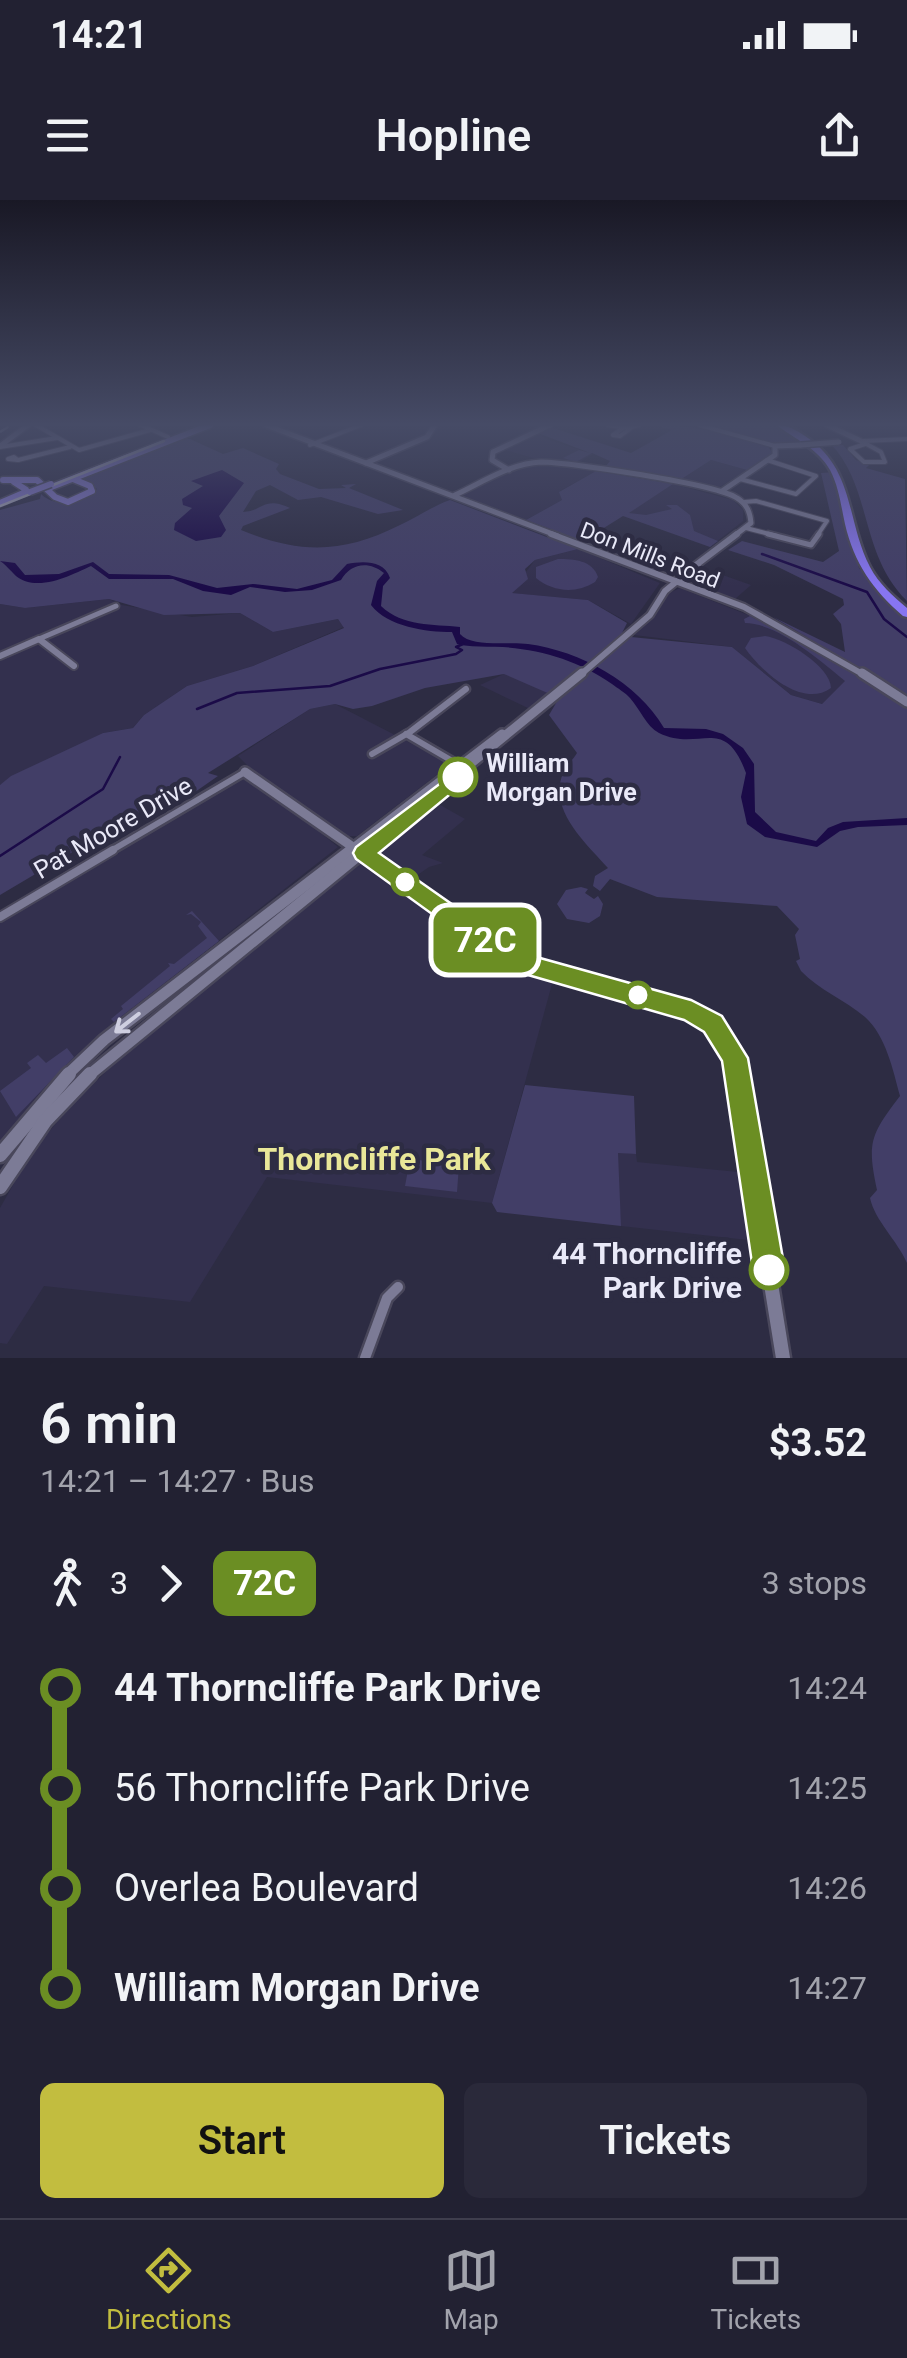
<!DOCTYPE html>
<meta charset="utf-8">
<style>
body{margin:0;font-family:Roboto,sans-serif;background:#2a293a;color:#f1f3f6;height:100vh;display:flex;flex-direction:column;font-size:38px;white-space:nowrap}
*{box-sizing:border-box;margin:0}
p{font-size:32px;color:#a2a3ac}
.icon{flex:none;width:55px;height:55px;fill:none;stroke:currentColor;stroke-width:2;stroke-linecap:round;stroke-linejoin:round}
.map{position:relative;height:1158px;overflow:hidden}
.drawer{display:flex;flex-direction:column;background:#222132;flex:1}
.drawer>*{flex:none}
.badge{padding:0 20px;border-radius:15px;font-size:35px;line-height:65px}
.map>.badge{position:absolute;translate:-50% -50%;box-shadow:0 0 0 5px #fff}
.legs{display:flex;align-items:center;gap:15px;height:110px;padding:0 40px;font-size:32px}
.legs p{margin-inline-start:auto}
.headline{display:flex;align-items:center;justify-content:space-between;height:170px;padding:0 40px}
h1{font-size:55px;font-weight:600;line-height:75px}
.cta{display:flex;gap:20px;margin-top:auto;padding:20px 40px}
.cta a{flex:1;height:115px;border-radius:15px;background:#c2bd3f;color:#111;font-size:40px;font-weight:600;line-height:115px;text-align:center}
.cta a+a{background:#2a293a;color:#f1f3f6}
ul{padding:0 40px;list-style:none}
li{display:flex;align-items:center;gap:35px;height:100px;font-size:38px}
li i{display:grid;place-items:center;width:15px;height:100%;margin:0 12px;background:currentColor}
li i::after{content:'';width:25px;height:25px;margin:-12px;border:8px solid;border-radius:50%;background:#222132}
li p{margin-inline-start:auto}
li:first-child i{background:linear-gradient(#0000 50%,currentColor 0)}
li:last-child i{background:linear-gradient(currentColor 50%,#0000 0)}
.status{display:flex;justify-content:space-between;align-items:center;height:70px;padding:0 50px;background:#222132;direction:ltr}
.status svg{height:28px;fill:currentColor}
header{display:flex;justify-content:space-between;align-items:center;height:130px;padding:0 40px;background:#222132;font-size:45px;font-weight:600}
.menu{display:flex;justify-content:space-around;align-items:center;height:140px;border-top:2px solid #3f3e4d;background:#222132;font-size:28px;color:#a2a3ac}
.menu a{display:grid;justify-items:center;gap:5px}
.menu .current{color:#c2bd3f}
.map>svg:first-child{display:block}
.built{fill:#33304e}
.green{fill:#423e67}
.water{fill:#1b0b48}
.lines{fill:none;stroke-linecap:round;stroke-linejoin:round}
.stream{stroke:#1b0b48;stroke-width:2.5}
.street-far4-casing{stroke:#49475b;stroke-width:6}
.street-far3-casing{stroke:#49475b;stroke-width:9}
.street-far2-casing{stroke:#49475b;stroke-width:11}
.street-far1-casing{stroke:#49475b;stroke-width:12}
.street-casing{stroke:#49475b;stroke-width:15}
.secondary-far4-casing{stroke:#49475b;stroke-width:8}
.secondary-far3-casing{stroke:#49475b;stroke-width:10}
.secondary-far2-casing{stroke:#49475b;stroke-width:14}
.secondary-far1-casing{stroke:#49475b;stroke-width:16}
.secondary-casing{stroke:#49475b;stroke-width:19}
.primary-casing{stroke:#49475b;stroke-width:9}
.highway-casing{stroke:#49475b;stroke-width:5}
.street-far4{stroke:#7c7b96;stroke-width:4}
.street-far3{stroke:#7c7b96;stroke-width:5}
.street-far2{stroke:#7c7b96;stroke-width:6}
.street-far1{stroke:#7c7b96;stroke-width:8}
.street{stroke:#7c7b96;stroke-width:10}
.secondary-far4{stroke:#7c7b96;stroke-width:5}
.secondary-far3{stroke:#7c7b96;stroke-width:6}
.secondary-far2{stroke:#7c7b96;stroke-width:9}
.secondary-far1{stroke:#7c7b96;stroke-width:11}
.secondary{stroke:#7c7b96;stroke-width:14}
.primary{stroke:#8377cd;stroke-width:6}
.highway{fill:#8775f1;fill-rule:evenodd}
.tram{stroke:#a6a6b8;stroke-width:2.5}
.rail{stroke:#a6a6b8;stroke-width:2.5;stroke-dasharray:10 10;stroke-linecap:butt}
.secondary-bridge-casing{stroke:#49475b;stroke-width:8;stroke-linecap:butt}
.primary-bridge-casing{stroke:#49475b;stroke-width:9;stroke-linecap:butt}
.secondary-bridge{stroke:#7c7b96;stroke-width:5}
.primary-bridge{stroke:#8377cd;stroke-width:6}
.oneway{stroke:#cecee0}
.line-1{fill:#6b8e23;stroke:#fff;stroke-width:2.5}
.stop-1-dot{fill:#fff;stroke:#6b8e23;stroke-width:5}
.labels{text-anchor:middle;dominant-baseline:central;stroke-width:9;stroke-linejoin:round;paint-order:stroke}
.far-street-label{font-size:22px;fill:#e9e9f8;stroke:#2d2c43}
.stop-label{font-size:25px;font-weight:bold;fill:#e9e9f8;stroke:#2d2c43;text-anchor:start}
.street-label{font-size:25px;fill:#e9e9f8;stroke:#2d2c43}
.near-stop-label{font-size:30px;font-weight:bold;fill:#e9e9f8;stroke:#2d2c43;text-anchor:end}
.near-neighbourhood-label{font-size:32px;font-weight:bold;fill:#e9e798;stroke:#2d2c43}
</style>
<div class="status"><b>14:21</b><svg viewBox="0 0 49 12"><path d="M0 12V9h3v3zM5 12V6h3v6zM10 12V3h3v9zM15 12V0h3v12zM26 1h20v11H26zM47 4h2v5h-2z"/></svg></div>
<header><svg class="icon" aria-label="menu" viewBox="0 0 24 24"><path d="M4 6h16M4 12h16M4 18h16"/></svg>Hopline<svg class="icon" aria-label="share" viewBox="0 0 24 24"><path d="M12 15V3M7 8l5-5 5 5M5 13v7h14v-7"/></svg></header>
<div class="map">
<svg width="907" height="1158" viewBox="0 0 907 1158">
<rect width="100%" height="100%" fill="#2d2c43"/>
<!-- built -->
<g class="built">
<polygon points="538,233 546,239 593,254 578,263 533,258 505,250"/>
<polygon points="711,260 747,270 720,287 680,280"/>
<polygon points="549,263 596,271 560,291 562,300 526,320 460,295 517,268"/>
<polygon points="673,284 733,300 743,310 743,321 715,343 628,313"/>
<polygon points="578,349 660,383 631,424 588,400 510,393 535,360"/>
<polygon points="703,368 751,385 735,399 689,380"/>
<polygon points="680,388 753,417 855,472 822,504 791,495 732,447 634,435 654,417 669,393"/>
<polygon points="109,399 122,405 192,417 240,413 273,432 338,419 344,427 253,466 187,486 144,515 133,528 103,533 0,585 0,404 25,408"/>
<polygon points="504,474 510,474 548,493 530,509 480,485"/>
<polygon points="335,504 451,564 357,636 347,636 311,613 306,621 338,647 96,837 56,874 0,942 0,721 252,570 238,556 310,509"/>
<polygon points="435,602 465,619 422,655 443,663 429,667 416,676 380,654 379,649"/>
<polygon points="360,664 493,758 552,784 492,1003 267,977 190,1102 44,1086 7,1144 0,1143 0,1008 31,953 68,909 132,846"/>
<polygon points="616,952 636,954 637,962 738,972 748,1040 621,1026"/>
</g>
<!-- green -->
<g class="green">
<path d="M 655,225 C 694,225 728,234 766,243 L 773,254 L 747,270 L 711,260 L 680,280 L 605,267 L 610,261 L 592,253 L 576,262 L 563,258 L 579,250 L 590,253 L 538,233 L 550,227 L 631,253 L 672,230 Z"/>
<polygon points="702,225 776,225 809,243 778,245"/>
<path d="M 182,239 L 190,239 L 223,254 L 243,248 L 279,264 L 276,269 L 280,274 L 319,289 L 346,288 L 341,285 L 356,284 L 349,288 L 403,310 L 378,314 L 321,297 L 298,300 L 270,285 L 256,291 L 243,312 C 264,311 263,296 290,308 L 243,326 L 241,330 C 300,354 342,354 400,325 C 417,317 433,306 450,300 L 578,349 L 535,360 L 525,369 L 528,379 L 512,393 L 588,400 L 627,423 L 622,433 L 631,437 L 732,447 L 791,495 L 822,504 L 845,481 C 821,461 777,423 745,423 L 744,419 L 750,416 L 855,472 L 907,508 L 907,1063 C 897,1040 875,1021 870,998 L 877,990 C 867,943 870,935 900,896 C 893,870 886,836 865,817 C 845,800 819,790 801,771 L 796,761 L 800,759 L 795,735 L 799,729 L 777,706 L 657,697 L 610,679 L 600,691 L 593,686 L 595,676 L 608,668 C 585,642 548,610 563,573 C 566,566 573,560 577,553 L 549,515 L 559,498 L 504,474 L 425,488 L 372,506 L 353,509 L 335,504 L 310,509 L 208,573 L 218,576 L 195,592 L 184,586 L 0,695 L 0,585 L 11,576 L 103,533 L 133,528 L 144,515 L 187,486 L 253,466 L 344,428 L 338,419 L 273,432 L 240,413 L 164,415 L 109,399 L 25,408 L 0,404 L 0,310 L 40,299 L 41,294 C 57,309 82,303 97,289 L 81,279 Z"/>
<path d="M 831,244 L 843,245 L 856,260 L 870,264 L 866,268 L 905,279 L 907,401 C 859,353 873,290 831,244 Z"/>
<polygon points="596,271 673,284 629,313 646,315 672,309 666,305 677,305 690,315 694,331 718,341 710,347 623,316 583,341 526,320 562,300 559,292"/>
<polygon points="835,272 859,368 907,419 907,497 773,417 845,452 841,424 833,414 844,405 843,399 774,365 728,350 742,341 823,362 839,351 821,273"/>
<path d="M 558,359 C 574,359 592,360 598,377 L 595,382 C 576,394 553,392 536,378 L 536,367 Z"/>
<path d="M 765,436 C 786,439 830,466 831,488 C 802,509 761,471 745,448 L 751,438 Z"/>
<polygon points="581,687 588,689 585,693 594,699 598,696 603,704 600,716 589,723 567,719 557,704 566,690"/>
<polygon points="192,711 219,741 114,822 111,819 123,809 121,806 170,766 168,763 174,764 207,738 198,726 201,722 191,714 186,715"/>
<polygon points="468,735 496,756 492,768 484,768 480,773 470,763 462,769 453,766 454,757 463,754"/>
<polygon points="67,848 74,857 16,917 0,891 31,868 27,863 38,855 46,863"/>
<polygon points="525,885 634,896 636,954 618,953 621,1026 497,1012 492,1003"/>
<polygon points="410,959 459,965 457,992 405,986"/>
</g>
<!-- water -->
<g class="water">
<polygon points="222,270 244,283 219,316 226,330 221,337 196,341 174,330 175,323 192,308 183,305 182,299 203,286 191,281"/>
<path d="M 0,361 L 15,363 L 25,375 L 59,374 L 93,362 L 109,374 L 169,375 L 217,388 L 253,384 L 297,389 L 332,380 L 347,364 C 363,361 384,360 390,378 L 383,386 L 381,406 C 403,427 433,424 460,427 L 460,434 C 472,448 509,441 528,444 C 580,451 637,482 664,528 L 706,529 L 723,534 L 743,548 L 754,564 L 755,612 L 776,632 L 816,641 L 828,628 L 843,622 L 907,618 L 907,625 L 858,627 L 840,631 L 817,647 L 765,637 L 747,624 L 741,597 L 746,573 C 724,513 700,553 659,533 C 646,526 640,509 630,498 C 626,493 617,488 612,484 C 579,461 543,450 503,447 C 487,446 473,448 457,444 L 452,432 C 426,432 388,427 371,405 L 377,381 L 384,373 C 368,360 350,364 341,380 L 312,390 L 285,392 L 250,387 L 231,395 L 203,391 L 173,379 L 109,379 L 91,366 C 75,373 38,394 16,376 C 10,370 5,364 0,361 Z"/>
</g>
<g class="lines">
<!-- stream -->
<g class="stream">
<polyline points="762,354 867,392 884,419 907,437"/>
<polyline points="197,509 237,493 330,486 380,469 456,454 462,450 456,447 463,444"/>
<polyline points="0,656 103,589 120,557"/>
</g>
<defs>
<g id="street-far4">
<polyline points="36,225 79,250 150,230"/>
<polyline points="141,225 168,237"/>
<polyline points="608,225 628,228 639,225"/>
<polyline points="699,225 775,246"/>
<polyline points="623,228 613,235 620,236 631,228"/>
<polyline points="861,241 881,252 885,262 864,262 850,249 865,244"/>
<polyline points="863,241 907,239"/>
<polyline points="310,245 361,225"/>
<polyline points="0,247 57,238"/>
<polygon points="14,257 18,260 8,259"/>
<polyline points="18,260 70,247"/>
<polyline points="740,279 796,294 816,276 767,260"/>
<polyline points="744,302 756,301 827,321 817,336"/>
<polyline points="746,328 777,336"/>
</g>
<g id="street-far3">
<polyline points="768,334 811,345 819,334"/>
<polyline points="39,439 116,406"/>
</g>
<g id="street-far2">
<polyline points="406,534 461,566"/>
<polyline points="372,554 410,532 466,489"/>
<polyline points="109,652 245,572"/>
</g>
<polyline id="street-far1" points="0,717 113,650"/>
<polyline id="street" points="365,1158 387,1098 398,1087"/>
<g id="secondary-far4">
<polyline points="266,225 558,336"/>
<polyline points="827,225 861,241"/>
<polyline points="0,246 28,225"/>
<polyline points="366,263 427,237 435,225"/>
<polyline points="509,270 492,260 493,252 550,225"/>
<polyline points="722,291 775,255 775,246 801,245"/>
<path d="M 455,295 C 481,283 511,263 541,262 C 569,262 716,284 737,298 C 747,304 750,312 751,323 L 734,336"/>
</g>
<g id="secondary-far3">
<polyline points="551,334 744,407 866,476"/>
<polyline points="696,365 737,334"/>
<polyline points="0,456 39,439 74,466"/>
<polyline points="579,476 650,415 665,391 698,364"/>
</g>
<g id="secondary-far2">
<polyline points="862,473 907,502"/>
<polyline points="245,572 360,652"/>
<polyline points="348,652 502,534"/>
<polyline points="362,652 582,473"/>
</g>
<g id="secondary-far1">
<path d="M 356,650 L 505,754 L 528,765 L 698,814 C 720,832 733,848 738,876"/>
<polyline points="66,876 104,840 351,650"/>
<polyline points="88,876 365,650"/>
</g>
<g id="secondary">
<polyline points="737,874 783,1158"/>
<polyline points="0,955 69,874"/>
<polyline points="0,987 45,921 90,874"/>
</g>
<g id="primary">
<polyline points="3,280 37,280 55,297 68,302 92,291 90,286 73,279"/>
<polyline points="49,288 210,225"/>
<polyline points="0,303 28,291 14,282"/>
</g>
<path id="highway" d="M 777,225 C 788,225 796,230 805,236 C 855,268 846,321 870,367 C 879,384 893,396 907,408 L 907,417 L 903,416 C 873,390 854,363 845,324 C 841,306 839,287 830,270 C 818,248 794,239 777,225 Z"/>
</defs>
<!-- street-far4 casing -->
<use href="#street-far4" class="street-far4-casing"/>
<!-- street-far3 casing -->
<use href="#street-far3" class="street-far3-casing"/>
<!-- street-far2 casing -->
<use href="#street-far2" class="street-far2-casing"/>
<!-- street-far1 casing -->
<use href="#street-far1" class="street-far1-casing"/>
<!-- street casing -->
<use href="#street" class="street-casing"/>
<!-- secondary-far4 casing -->
<use href="#secondary-far4" class="secondary-far4-casing"/>
<!-- secondary-far3 casing -->
<use href="#secondary-far3" class="secondary-far3-casing"/>
<!-- secondary-far2 casing -->
<use href="#secondary-far2" class="secondary-far2-casing"/>
<!-- secondary-far1 casing -->
<use href="#secondary-far1" class="secondary-far1-casing"/>
<!-- secondary casing -->
<use href="#secondary" class="secondary-casing"/>
<!-- primary casing -->
<use href="#primary" class="primary-casing"/>
<!-- highway casing -->
<use href="#highway" class="highway-casing"/>
<!-- street-far4 -->
<use href="#street-far4" class="street-far4"/>
<!-- street-far3 -->
<use href="#street-far3" class="street-far3"/>
<!-- street-far2 -->
<use href="#street-far2" class="street-far2"/>
<!-- street-far1 -->
<use href="#street-far1" class="street-far1"/>
<!-- street -->
<use href="#street" class="street"/>
<!-- secondary-far4 -->
<use href="#secondary-far4" class="secondary-far4"/>
<!-- secondary-far3 -->
<use href="#secondary-far3" class="secondary-far3"/>
<!-- secondary-far2 -->
<use href="#secondary-far2" class="secondary-far2"/>
<!-- secondary-far1 -->
<use href="#secondary-far1" class="secondary-far1"/>
<!-- secondary -->
<use href="#secondary" class="secondary"/>
<!-- primary -->
<use href="#primary" class="primary"/>
<!-- highway -->
<use href="#highway" class="highway"/>
<!-- tram -->
<polyline class="tram" points="0,306 164,241"/>
<!-- rail -->
<polyline class="rail" points="0,232 11,225"/>
<defs>
<polyline id="secondary-bridge" points="801,245 839,242"/>
<polyline id="primary-bridge" points="30,292 51,284"/>
</defs>
<!-- secondary-bridge casing -->
<use href="#secondary-bridge" class="secondary-bridge-casing"/>
<!-- primary-bridge casing -->
<use href="#primary-bridge" class="primary-bridge-casing"/>
<!-- secondary-bridge -->
<use href="#secondary-bridge" class="secondary-bridge"/>
<!-- primary-bridge -->
<use href="#primary-bridge" class="primary-bridge"/>
</g>
<!-- one-way arrows -->
<defs><path id="oneway-shaft" d="M-6 0H5M1.5-3L5.5 0L1.5 3" fill="none" stroke-width="1.6" stroke-linecap="round" stroke-linejoin="round" transform="scale(2.5)"/></defs>
<use class="oneway" href="#oneway-shaft" transform="translate(127 823) rotate(142)"/>
<!-- sky -->
<linearGradient id="sky" x2="0" y2="1"><stop stop-color="#191825"/><stop offset="0.58" stop-color="#464b66"/><stop offset="1" stop-color="#464b66" stop-opacity="0"/></linearGradient>
<rect width="907" height="387" fill="url(#sky)"/>
<!-- line-1 -->
<polygon class="line-1" points="458,570 468,577 465,582 379,653 513,747 533,756 691,800 722,816 748,858 785,1070 780,1081 769,1086 757,1081 753,1070 722,861 704,832 684,820 528,775 497,761 356,659 353,653 356,647"/>
<!-- markers -->
<g class="stop-1-dot">
<circle cx="458" cy="577" r="18"/>
<circle cx="405" cy="682" r="12"/>
<circle cx="638" cy="795" r="12"/>
<circle cx="769" cy="1070" r="18"/>
</g>
<g class="labels">
<!-- far-street labels -->
<g class="far-street-label">
<text transform="translate(650 355) rotate(21)">Don Mills Road</text>
</g>
<!-- stop labels -->
<g class="stop-label">
<text x="486" y="563">William<tspan x="486" dy="29">Morgan Drive</tspan></text>
</g>
<!-- street labels -->
<g class="street-label">
<text transform="translate(113 628) rotate(-30)">Pat Moore Drive</text>
</g>
<!-- near-stop labels -->
<g class="near-stop-label">
<text x="742" y="1053">44 Thorncliffe<tspan x="742" dy="34">Park Drive</tspan></text>
</g>
<!-- near-neighbourhood labels -->
<g class="near-neighbourhood-label">
<text x="374" y="959">Thorncliffe Park</text>
</g>
</g>
</svg>
<b class="badge" style="left:485px;top:740px;background:#6b8e23;color:#fff">72C</b>
</div>
<section class="drawer">
<div class="headline"><div><h1>6 min</h1><p>14:21 – 14:27 · Bus</p></div><b>$3.52</b></div>
<div class="legs"><svg class="icon" aria-label="walk" viewBox="0 0 24 24"><circle cx="13" cy="4" r="2"/><path d="M13 8l-2 6 4 7M11 14l-3 7M7 12l3-4h3l4 4"/></svg>3<svg class="icon" aria-label="forward" viewBox="0 0 24 24"><path d="M9 5l7 7-7 7"/></svg><b class="badge" style="background:#6b8e23;color:#fff">72C</b><p>3 stops</p></div>
<ul>
<li><i style="color:#6b8e23"></i><b>44 Thorncliffe Park Drive</b><p>14:24</p></li>
<li><i style="color:#6b8e23"></i><span>56 Thorncliffe Park Drive</span><p>14:25</p></li>
<li><i style="color:#6b8e23"></i><span>Overlea Boulevard</span><p>14:26</p></li>
<li><i style="color:#6b8e23"></i><b>William Morgan Drive</b><p>14:27</p></li>
</ul>
<div class="cta"><a>Start</a><a>Tickets</a></div>
</section>
<nav class="menu">
<a class="current"><svg class="icon" aria-label="directions" viewBox="0 0 24 24"><path d="M12 3l9 9-9 9-9-9zM9 14v-3h6M13 9l2 2-2 2"/></svg>Directions</a>
<a><svg class="icon" aria-label="map" viewBox="0 0 24 24"><path d="M3 6l6-2 6 2 6-2v14l-6 2-6-2-6 2zM9 4v14M15 6v14"/></svg>Map</a>
<a><svg class="icon" aria-label="tickets" viewBox="0 0 24 24"><path d="M3 7h18v10H3zM15 7v10"/></svg>Tickets</a>
</nav>
